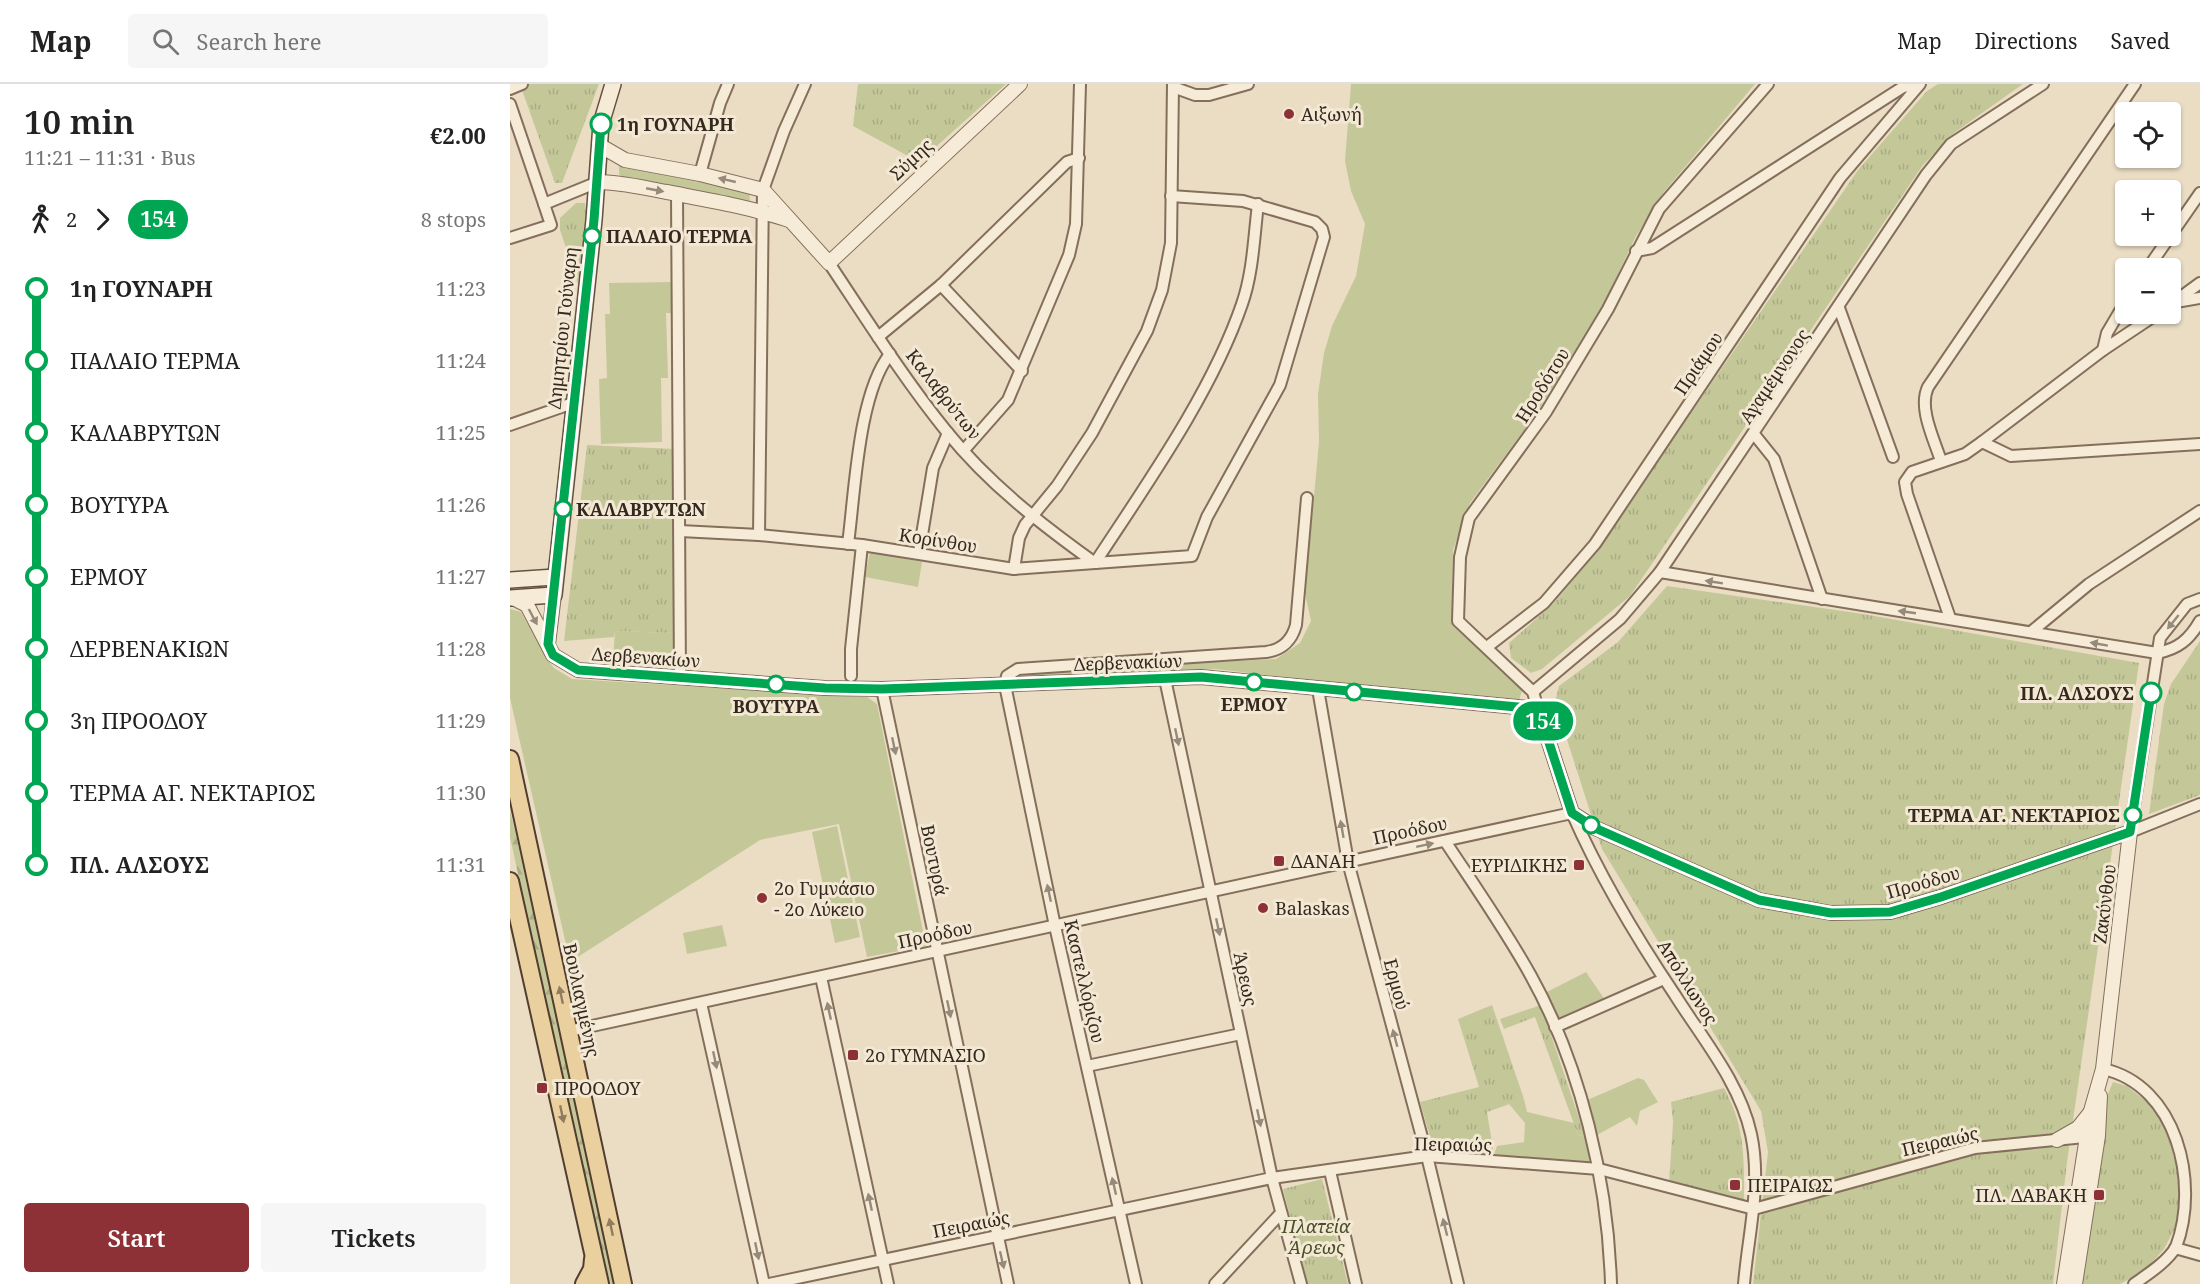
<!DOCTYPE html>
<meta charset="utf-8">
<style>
body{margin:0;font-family:"Noto Serif",serif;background:#f6f6f6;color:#222;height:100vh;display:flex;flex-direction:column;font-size:22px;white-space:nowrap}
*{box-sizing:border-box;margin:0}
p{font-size:20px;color:#767676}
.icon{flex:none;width:33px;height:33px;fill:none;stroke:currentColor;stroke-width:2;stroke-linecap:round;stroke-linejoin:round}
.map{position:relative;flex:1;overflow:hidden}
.sheet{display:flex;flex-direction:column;background:#fff;width:510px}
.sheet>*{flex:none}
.badge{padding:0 12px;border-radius:20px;font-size:21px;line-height:39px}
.tools{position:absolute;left:1605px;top:18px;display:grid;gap:12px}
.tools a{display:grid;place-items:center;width:66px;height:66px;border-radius:6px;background:#fff;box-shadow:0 2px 4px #0004;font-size:30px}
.map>.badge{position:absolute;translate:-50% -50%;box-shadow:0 0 0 3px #fff}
.legs{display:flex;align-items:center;gap:9px;height:66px;padding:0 24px;font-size:20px}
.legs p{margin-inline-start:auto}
.head{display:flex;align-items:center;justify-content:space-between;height:102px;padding:0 24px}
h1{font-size:33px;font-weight:600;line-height:45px}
.action{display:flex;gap:12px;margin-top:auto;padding:12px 24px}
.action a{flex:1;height:69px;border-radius:6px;background:#8e3136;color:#fff;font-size:24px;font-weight:600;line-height:69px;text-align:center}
.action a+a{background:#f6f6f6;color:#222}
ul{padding:0 24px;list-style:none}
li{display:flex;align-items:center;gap:21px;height:72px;font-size:22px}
li i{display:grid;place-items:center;width:9px;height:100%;margin:0 8px;background:currentColor}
li i::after{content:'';width:15px;height:15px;margin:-8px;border:4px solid;border-radius:50%;background:#fff}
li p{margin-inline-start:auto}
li:first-child i{background:linear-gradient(#0000 50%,currentColor 0)}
li:last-child i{background:linear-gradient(currentColor 50%,#0000 0)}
header{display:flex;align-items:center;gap:36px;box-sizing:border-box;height:84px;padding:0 30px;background:#fff;border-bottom:2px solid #e0e0e0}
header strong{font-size:28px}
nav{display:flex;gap:33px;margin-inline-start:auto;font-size:21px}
.search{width:420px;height:54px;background:#f6f6f6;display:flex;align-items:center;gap:15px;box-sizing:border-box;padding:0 21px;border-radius:6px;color:#767676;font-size:22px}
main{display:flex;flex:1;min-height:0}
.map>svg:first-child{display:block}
.grass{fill:#c4c899}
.forest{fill:url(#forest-firs)}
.park{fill:url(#park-tufts)}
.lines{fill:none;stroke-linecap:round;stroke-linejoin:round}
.minor-casing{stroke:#846f5c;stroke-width:14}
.tertiary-casing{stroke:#846f5c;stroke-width:16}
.secondary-casing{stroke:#65513f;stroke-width:18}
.primary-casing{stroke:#523e30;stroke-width:20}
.minor{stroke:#f6ebd7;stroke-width:10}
.tertiary{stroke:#f6ebd7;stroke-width:14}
.secondary{stroke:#f6ebd7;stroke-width:15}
.primary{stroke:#ebd09f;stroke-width:16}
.oneway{fill:#968a7b}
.oneway2{fill:#907c5f}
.line-1-casing{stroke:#fff;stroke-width:14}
.line-1{stroke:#00a651;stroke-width:9}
.poi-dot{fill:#8e3136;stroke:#f2e8d3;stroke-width:2}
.stop-1-dot{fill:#fff;stroke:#00a651;stroke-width:3}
.labels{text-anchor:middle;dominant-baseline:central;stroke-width:6;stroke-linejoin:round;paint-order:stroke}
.poi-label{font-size:18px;fill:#35281f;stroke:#f2e8d3;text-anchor:start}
.stop-label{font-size:18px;font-weight:bold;fill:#35281f;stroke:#f2e8d3;text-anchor:start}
.street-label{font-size:18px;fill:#35281f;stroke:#f2e8d3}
.park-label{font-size:18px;font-style:italic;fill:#475027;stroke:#f2e8d3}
</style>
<header>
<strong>Map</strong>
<div class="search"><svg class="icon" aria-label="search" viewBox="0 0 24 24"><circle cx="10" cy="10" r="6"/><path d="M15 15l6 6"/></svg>Search here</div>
<nav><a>Map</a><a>Directions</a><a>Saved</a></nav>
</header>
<main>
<section class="sheet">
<div class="head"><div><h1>10 min</h1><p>11:21 – 11:31 · Bus</p></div><b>€2.00</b></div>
<div class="legs"><svg class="icon" aria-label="walk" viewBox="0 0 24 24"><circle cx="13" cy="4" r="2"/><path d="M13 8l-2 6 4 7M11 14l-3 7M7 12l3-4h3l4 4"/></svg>2<svg class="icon" aria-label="forward" viewBox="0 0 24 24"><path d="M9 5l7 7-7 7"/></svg><b class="badge" style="background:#00a651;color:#fff">154</b><p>8 stops</p></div>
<ul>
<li><i style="color:#00a651"></i><b>1η ΓΟΥΝΑΡΗ</b><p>11:23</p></li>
<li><i style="color:#00a651"></i><span>ΠΑΛΑΙΟ ΤΕΡΜΑ</span><p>11:24</p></li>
<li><i style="color:#00a651"></i><span>ΚΑΛΑΒΡΥΤΩΝ</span><p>11:25</p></li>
<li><i style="color:#00a651"></i><span>ΒΟΥΤΥΡΑ</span><p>11:26</p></li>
<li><i style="color:#00a651"></i><span>ΕΡΜΟΥ</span><p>11:27</p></li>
<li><i style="color:#00a651"></i><span>ΔΕΡΒΕΝΑΚΙΩΝ</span><p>11:28</p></li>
<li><i style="color:#00a651"></i><span>3η ΠΡΟΟΔΟΥ</span><p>11:29</p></li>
<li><i style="color:#00a651"></i><span>ΤΕΡΜΑ ΑΓ. ΝΕΚΤΑΡΙΟΣ</span><p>11:30</p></li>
<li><i style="color:#00a651"></i><b>ΠΛ. ΑΛΣΟΥΣ</b><p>11:31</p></li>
</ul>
<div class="action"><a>Start</a><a>Tickets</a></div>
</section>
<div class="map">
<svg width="1690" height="1200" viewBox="0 0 1690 1200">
<defs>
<pattern id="forest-firs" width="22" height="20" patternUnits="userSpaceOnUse" patternTransform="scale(1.5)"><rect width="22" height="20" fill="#c4c899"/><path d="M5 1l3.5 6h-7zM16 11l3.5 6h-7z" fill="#a9ac83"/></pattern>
<pattern id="park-tufts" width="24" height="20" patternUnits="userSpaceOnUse" patternTransform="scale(1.5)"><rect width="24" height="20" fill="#c4c899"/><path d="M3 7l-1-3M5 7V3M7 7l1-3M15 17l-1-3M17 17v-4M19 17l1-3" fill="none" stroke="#a9ac83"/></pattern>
</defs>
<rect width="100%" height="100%" fill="#eaddc4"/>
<!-- grass -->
<g class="grass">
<polygon points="841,0 1245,0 1154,108 1126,152 1093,221 1026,330 960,419 943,466 942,535 1012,606 1009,617 878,606 706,585 514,595 514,591 614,582 766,575 790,559 801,537 795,509 809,358 808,310 814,269 822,242 846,192 855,140 841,107 835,77"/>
<polygon points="109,82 239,106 240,117 113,94 109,90"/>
<polygon points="162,198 163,229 156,229 158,294 151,294 152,358 91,360 89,295 97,294 95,230 100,230 99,199"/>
<polygon points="360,468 412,478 408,503 355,493"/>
<polygon points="0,525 11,528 38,576 44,584 62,595 357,613 367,620 416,862 357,873 329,740 250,756 60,878 0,614"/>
<polygon points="105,547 164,549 162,579 103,577"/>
<polygon points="327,742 350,853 325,859 302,748"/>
<polygon points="212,841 217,862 177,870 173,849"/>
<polygon points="1076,888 1095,916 1048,937 1035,909"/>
<polygon points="1128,994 1134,996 1148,1018 1130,1027 1127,1042 1120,1033 1085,1052 1075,1017"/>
<polygon points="1014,1015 1017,1028 1064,1039 1068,1051 1075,1052 1080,1080 984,1071 987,1062 1014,1058 1015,1039 999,1020"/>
</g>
<!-- forest -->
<polygon class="forest" points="0,726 5,747 105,1200 97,1200 0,753"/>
<!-- park -->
<g class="park">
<polygon points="16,0 89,0 52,99 45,99 12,6"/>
<polygon points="348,0 496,0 409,78 343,42"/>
<polygon points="1428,0 1513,0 1444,49 1413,81 1120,512 1032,585 1021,589 1001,574 999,559 1043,520 1083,472 1348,86 1417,7"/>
<polygon points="66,119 75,119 76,129 68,200 50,146 50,134"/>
<polygon points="77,361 165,365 164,549 105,547 104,553 54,557"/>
<polygon points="1157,502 1353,530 1629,579 1557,1078 1543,1200 1243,1200 1258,1068 1251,1027 1092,765 1045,618 1049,602 1108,558"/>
<polygon points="1690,557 1690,711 1639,730 1654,620 1661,600"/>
<polygon points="982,921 1014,1015 977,1028 984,1071 923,1063 910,1018 969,1003 948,935"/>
<polygon points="1031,921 1075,1052 1068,1051 1025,933 994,945 990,935"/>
<polygon points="1603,998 1617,1002 1636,1017 1657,1043 1676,1109 1664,1146 1654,1165 1634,1187 1610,1200 1572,1200 1598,1010"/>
<path d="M 1214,1004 C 1236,1044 1234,1076 1234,1121 L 1159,1100 L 1163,1038 L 1161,1018 Z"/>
<polygon points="812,1095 838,1200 797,1200 773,1105"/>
</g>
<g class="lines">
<defs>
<g id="minor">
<polyline points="663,3 685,11 699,11 738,0"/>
<polyline points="0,5 12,0"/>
<polyline points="0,20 34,120"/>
<polyline points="190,90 210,19 218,0"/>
<polyline points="167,110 170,593"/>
<polyline points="0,154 41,141 34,120 88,98"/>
<polyline points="1126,167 1142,164 1393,3 1408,0"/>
<path d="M 319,179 C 357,236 394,295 437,348 C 479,400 532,441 585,479"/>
<polyline points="1638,184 1690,109"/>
<polyline points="431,201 512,287"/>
<polyline points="1666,218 1690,214"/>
<polyline points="1660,221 1690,199"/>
<polyline points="1329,224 1383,373"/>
<polyline points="368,253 431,201 557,78 569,74"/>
<polyline points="1593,266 1597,249 1616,217"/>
<polyline points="0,341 63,319"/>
<polyline points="1244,350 1264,375 1312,515"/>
<polyline points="1472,358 1593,266 1647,230"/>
<polyline points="454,366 498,316 559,171 566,140 570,0"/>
<path d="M 1431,377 C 1424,355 1408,324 1418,303 L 1625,0"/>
<polyline points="170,447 249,451 352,461 504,485 682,472 697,433 770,301 814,153 812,145 805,138 733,117 661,112"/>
<polyline points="249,451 253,106 274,47 295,0"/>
<path d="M 338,460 C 345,408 348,310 380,270"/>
<polyline points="409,469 423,384 438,349"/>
<path d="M 585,479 C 636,401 702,308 732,220 C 743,189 744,152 748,120"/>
<polyline points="504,485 509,454 515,441 547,402 582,349 637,247 652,206 661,159 663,0"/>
<path d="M 1150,488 L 1647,569 C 1668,565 1679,556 1690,537"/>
<polyline points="1690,515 1677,520 1650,554 1620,748 1690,720"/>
<polyline points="1440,534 1397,410 1395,398 1402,388 1455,370 1472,358 1501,372 1690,360"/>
<polyline points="1521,548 1579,500 1690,427"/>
<polyline points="977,563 1034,519 1085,460 1330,94 1410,0"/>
<polyline points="341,592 341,565 352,461"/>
<polyline points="655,595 762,1094 791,1200"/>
<polyline points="372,605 498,1200"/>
<polyline points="808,605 838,778 917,1072 948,1200"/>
<polyline points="1023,608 1110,535 1150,488 1416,91 1441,60 1533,0"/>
<polyline points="1028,625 1023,608 948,537 950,473 959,434 1036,328 1098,225 1149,125 1258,0"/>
<path d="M 935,757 C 964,801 995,845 1021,892 C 1071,982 1098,1098 1101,1200"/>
<polyline points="311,893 378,1200"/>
<polyline points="191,919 254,1200"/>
<polyline points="1045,943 1154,895"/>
<path d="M 59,947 L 1062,729 C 1090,793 1126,853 1165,911 C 1192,954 1230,999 1241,1050 C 1252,1100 1238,1151 1234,1200"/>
<polyline points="577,982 731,950"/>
<path d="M 1593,985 C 1667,1001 1690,1099 1666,1163 C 1657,1178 1638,1190 1624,1200"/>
<polyline points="820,1087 846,1200"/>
<polyline points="1665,1164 1690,1171"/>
<polyline points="259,1200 762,1094 917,1072 1089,1085 1244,1125 1465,1064 1585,1052"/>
<path d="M 626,1200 L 545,842 L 495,601 L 497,592 L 508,585 L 756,568 C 772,566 782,556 786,541 L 797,414"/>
<polyline points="705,1200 771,1129"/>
</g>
<g id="tertiary">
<polyline points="89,61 115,76 190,90 253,106 319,179 510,0"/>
<path d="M 88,98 C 111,98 134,104 157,108 C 198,116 239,123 279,136"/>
<polyline points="3,514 17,521 43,571 68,586 315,604 372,605 691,593 1028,625 1062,729 1085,744 1249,816 1321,829 1380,828 1431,813 1620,748 1593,985 1581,1027 1554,1200"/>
<polyline points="38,560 44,511"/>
<polyline points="1547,1056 1568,1044 1580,1029"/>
<polyline points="1565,1200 1588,1052 1590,1012"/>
</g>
<g id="secondary">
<polyline points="0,496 45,493"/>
<polyline points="0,514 44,511 84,136 91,40 103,0"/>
</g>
<g id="primary">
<polyline points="0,675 113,1200"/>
<polyline points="0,797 90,1200"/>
<polyline points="74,1200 82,1185 83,1175"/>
</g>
</defs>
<!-- minor casing -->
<use href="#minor" class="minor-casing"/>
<!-- tertiary casing -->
<use href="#tertiary" class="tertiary-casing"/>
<!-- secondary casing -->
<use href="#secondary" class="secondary-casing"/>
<!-- primary casing -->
<use href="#primary" class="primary-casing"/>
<!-- minor -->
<use href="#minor" class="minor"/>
<!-- tertiary -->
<use href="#tertiary" class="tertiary"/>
<!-- secondary -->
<use href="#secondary" class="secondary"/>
<!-- primary -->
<use href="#primary" class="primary"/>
</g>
<!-- one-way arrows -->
<defs><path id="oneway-solid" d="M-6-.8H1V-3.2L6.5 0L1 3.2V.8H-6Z" transform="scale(1.5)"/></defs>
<g class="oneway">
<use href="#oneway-solid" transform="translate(217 96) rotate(-167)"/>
<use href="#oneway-solid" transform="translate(145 106) rotate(11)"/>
<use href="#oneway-solid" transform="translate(1204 498) rotate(-171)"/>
<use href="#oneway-solid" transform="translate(1397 528) rotate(-172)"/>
<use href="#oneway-solid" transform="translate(23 533) rotate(62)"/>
<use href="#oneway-solid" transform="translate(1663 538) rotate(129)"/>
<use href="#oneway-solid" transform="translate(1589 560) rotate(-170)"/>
<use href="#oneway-solid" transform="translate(667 653) rotate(78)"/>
<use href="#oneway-solid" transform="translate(384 662) rotate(78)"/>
<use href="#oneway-solid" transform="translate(832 745) rotate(-100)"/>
<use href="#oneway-solid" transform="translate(915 761) rotate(-12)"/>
<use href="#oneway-solid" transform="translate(539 809) rotate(-102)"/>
<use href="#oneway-solid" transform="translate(708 843) rotate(78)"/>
<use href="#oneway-solid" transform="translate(439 925) rotate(78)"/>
<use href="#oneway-solid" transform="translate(319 927) rotate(-102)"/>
<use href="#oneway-solid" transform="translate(885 954) rotate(-105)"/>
<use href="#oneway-solid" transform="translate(205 976) rotate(78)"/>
<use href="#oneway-solid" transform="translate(749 1034) rotate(78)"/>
<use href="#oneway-solid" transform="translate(604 1102) rotate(-103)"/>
<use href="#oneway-solid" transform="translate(360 1118) rotate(-102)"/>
<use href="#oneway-solid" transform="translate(935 1143) rotate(-104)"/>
<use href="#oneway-solid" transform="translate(247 1167) rotate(78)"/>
<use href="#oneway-solid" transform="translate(492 1176) rotate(77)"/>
</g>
<g class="oneway2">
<use href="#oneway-solid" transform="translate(51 911) rotate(-102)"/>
<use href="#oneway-solid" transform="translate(52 1030) rotate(78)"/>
<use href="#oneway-solid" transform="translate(101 1143) rotate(-102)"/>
</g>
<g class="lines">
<defs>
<polyline id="line-1" points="91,40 84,136 38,560 43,571 68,586 315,604 372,605 691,593 1028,625 1062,729 1085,744 1249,816 1321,829 1380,828 1431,813 1620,748 1641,609"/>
</defs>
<!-- line-1 casing -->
<use href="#line-1" class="line-1-casing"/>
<!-- line-1 -->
<use href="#line-1" class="line-1"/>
</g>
<!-- markers -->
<g class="poi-dot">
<circle cx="779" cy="30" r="6"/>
<rect x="763" y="771" width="12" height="12" rx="3"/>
<rect x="1063" y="775" width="12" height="12" rx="3"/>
<circle cx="252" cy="814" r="6"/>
<circle cx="753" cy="824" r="6"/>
<rect x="337" y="965" width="12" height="12" rx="3"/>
<rect x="26" y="998" width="12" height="12" rx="3"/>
<rect x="1219" y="1095" width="12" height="12" rx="3"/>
<rect x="1583" y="1105" width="12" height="12" rx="3"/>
</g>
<g class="stop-1-dot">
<circle cx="91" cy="40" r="10"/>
<circle cx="82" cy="152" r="8"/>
<circle cx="53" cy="425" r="8"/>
<circle cx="744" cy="598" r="8"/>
<circle cx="266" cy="600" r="8"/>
<circle cx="844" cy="608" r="8"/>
<circle cx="1641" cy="609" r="10"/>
<circle cx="1623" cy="731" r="8"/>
<circle cx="1081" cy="741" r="8"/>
</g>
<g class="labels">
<!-- poi labels -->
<g class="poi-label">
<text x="791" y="30">Αιξωνή</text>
<text x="781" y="777">ΔΑΝΑΗ</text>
<text x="1057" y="781" text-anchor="end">ΕΥΡΙΔΙΚΗΣ</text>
<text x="264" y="804">2ο Γυμνάσιο<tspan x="264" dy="21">- 2ο Λύκειο</tspan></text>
<text x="765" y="824">Balaskas</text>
<text x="355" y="971">2ο ΓΥΜΝΑΣΙΟ</text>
<text x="44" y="1004">ΠΡΟΟΔΟΥ</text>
<text x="1237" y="1101">ΠΕΙΡΑΙΩΣ</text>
<text x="1577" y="1111" text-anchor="end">ΠΛ. ΔΑΒΑΚΗ</text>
</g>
<!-- stop labels -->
<g class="stop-label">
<text x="107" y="40">1η ΓΟΥΝΑΡΗ</text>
<text x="96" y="152">ΠΑΛΑΙΟ ΤΕΡΜΑ</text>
<text x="66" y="425">ΚΑΛΑΒΡΥΤΩΝ</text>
<text x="1624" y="609" text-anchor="end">ΠΛ. ΑΛΣΟΥΣ</text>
<text x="744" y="620" text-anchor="middle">ΕΡΜΟΥ</text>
<text x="266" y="622" text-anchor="middle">ΒΟΥΤΥΡΑ</text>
<text x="1610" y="731" text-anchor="end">ΤΕΡΜΑ ΑΓ. ΝΕΚΤΑΡΙΟΣ</text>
</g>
<!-- street labels -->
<g class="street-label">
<text transform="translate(401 75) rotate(-43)">Σύμης</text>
<text transform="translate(52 244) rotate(-84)">Δημητρίου Γούναρη</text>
<text transform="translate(1188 279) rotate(-56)">Πριάμου</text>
<text transform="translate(1264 292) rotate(-56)">Αγαμέμνονος</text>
<text transform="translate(1032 301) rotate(-58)">Ηροδότου</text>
<text transform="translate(434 310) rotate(52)">Καλαβρύτων</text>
<text transform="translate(428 456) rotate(9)">Κορίνθου</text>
<text transform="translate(136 573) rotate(4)">Δερβενακίων</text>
<text transform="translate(618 578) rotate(-2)">Δερβενακίων</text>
<text transform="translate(900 746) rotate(-12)">Προόδου</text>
<text transform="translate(425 776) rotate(78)">Βουτυρά</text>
<text transform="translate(1413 798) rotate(-16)">Προόδου</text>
<text transform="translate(1594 820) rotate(-83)">Ζακύνθου</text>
<text transform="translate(425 850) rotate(-12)">Προόδου</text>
<text transform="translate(736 895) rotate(78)">Άρεως</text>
<text transform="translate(575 897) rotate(77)">Καστελλόριζου</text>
<text transform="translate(1178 898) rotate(58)">Απόλλωνος</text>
<text transform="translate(887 900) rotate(75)">Ερμού</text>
<text transform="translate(72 916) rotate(78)">Βουλιαγμένης</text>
<text transform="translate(1430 1057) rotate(-13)">Πειραιώς</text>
<text transform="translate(943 1060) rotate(1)">Πειραιώς</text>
<text transform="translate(461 1140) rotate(-11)">Πειραιώς</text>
</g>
<!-- park labels -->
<g class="park-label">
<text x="806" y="1142">Πλατεία<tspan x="806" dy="21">Άρεως</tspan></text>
</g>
</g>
</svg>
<div class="tools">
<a><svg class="icon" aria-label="locate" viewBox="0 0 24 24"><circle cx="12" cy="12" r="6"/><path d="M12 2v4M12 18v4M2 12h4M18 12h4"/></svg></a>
<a>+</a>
<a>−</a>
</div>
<b class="badge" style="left:1033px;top:637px;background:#00a651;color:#fff">154</b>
</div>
</main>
